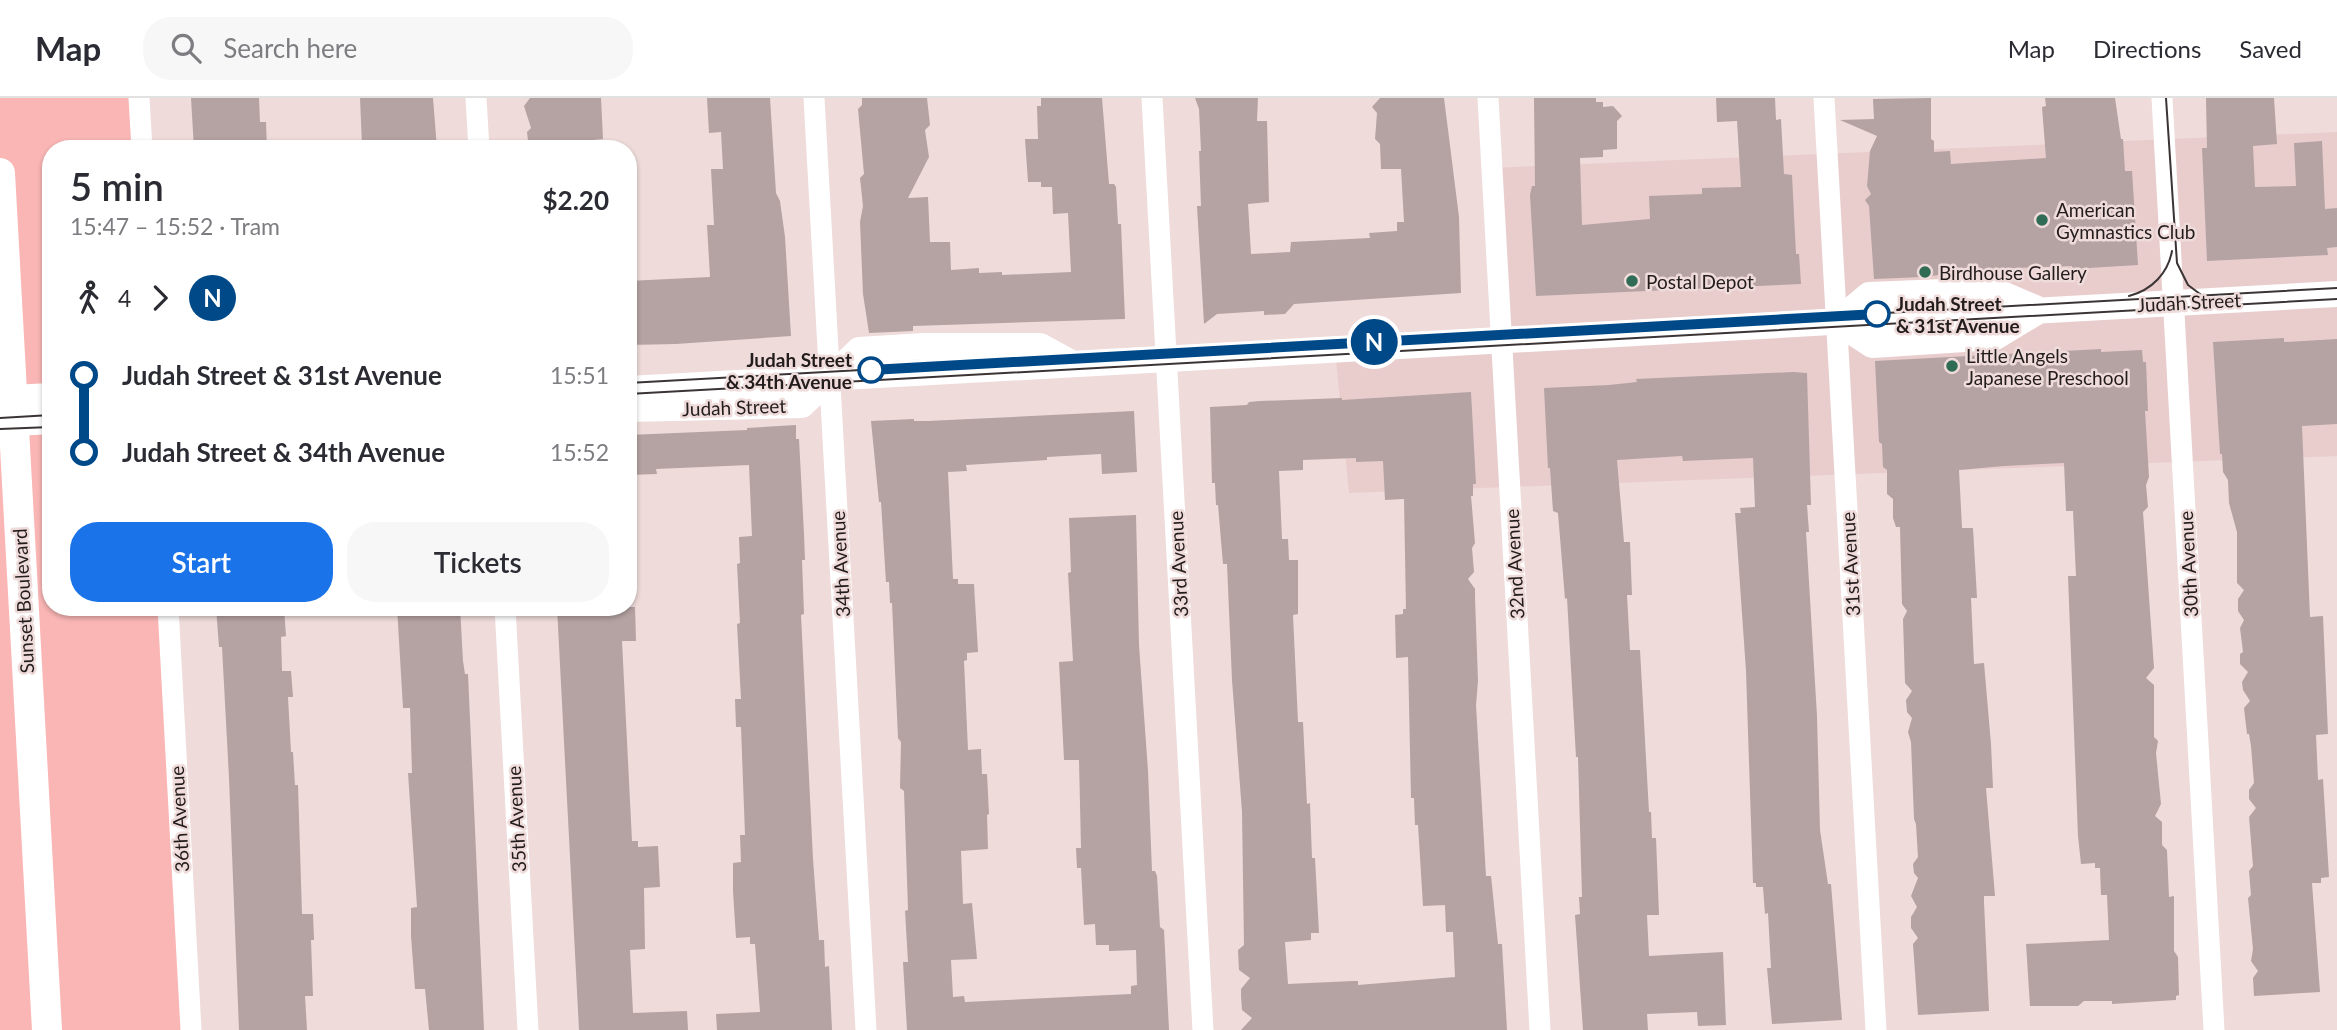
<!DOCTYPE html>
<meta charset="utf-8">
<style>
body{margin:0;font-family:Lato,sans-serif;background:#f7f7f7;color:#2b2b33;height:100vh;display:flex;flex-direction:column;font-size:26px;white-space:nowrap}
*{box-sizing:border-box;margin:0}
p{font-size:23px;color:#7c7c81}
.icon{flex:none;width:38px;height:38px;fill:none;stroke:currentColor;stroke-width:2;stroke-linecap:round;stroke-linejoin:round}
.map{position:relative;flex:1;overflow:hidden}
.sheet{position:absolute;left:42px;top:42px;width:595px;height:476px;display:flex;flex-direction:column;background:#fff;border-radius:28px;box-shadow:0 2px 5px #0004}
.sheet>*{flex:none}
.badge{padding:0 14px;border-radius:23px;font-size:24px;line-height:46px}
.map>.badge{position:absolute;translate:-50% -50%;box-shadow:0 0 0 4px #fff}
.legs{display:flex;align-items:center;gap:10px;height:77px;padding:0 28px;font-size:23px}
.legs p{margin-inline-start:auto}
.head{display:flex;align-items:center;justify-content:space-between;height:119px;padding:0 28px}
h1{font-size:38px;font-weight:600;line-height:52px}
.button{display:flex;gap:14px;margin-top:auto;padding:14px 28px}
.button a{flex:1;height:80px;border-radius:28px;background:#1a73e8;color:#fff;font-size:28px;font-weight:600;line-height:80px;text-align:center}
.button a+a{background:#f7f7f7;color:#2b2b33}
ul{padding:0 28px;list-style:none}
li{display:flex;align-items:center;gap:24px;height:77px;font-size:26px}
li i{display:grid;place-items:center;width:10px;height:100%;margin:0 9px;background:currentColor}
li i::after{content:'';width:18px;height:18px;margin:-9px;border:5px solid;border-radius:50%;background:#fff}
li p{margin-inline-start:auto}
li:first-child i{background:linear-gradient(#0000 50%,currentColor 0)}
li:last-child i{background:linear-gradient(currentColor 50%,#0000 0)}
header{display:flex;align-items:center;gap:42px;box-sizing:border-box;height:98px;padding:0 35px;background:#fff;border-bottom:2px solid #e1e1e2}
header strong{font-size:33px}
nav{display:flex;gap:38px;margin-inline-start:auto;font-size:24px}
.search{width:490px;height:63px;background:#f7f7f7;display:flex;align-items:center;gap:18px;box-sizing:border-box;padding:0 24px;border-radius:28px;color:#7c7c81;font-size:26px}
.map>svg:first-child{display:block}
.built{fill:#e9cdcd}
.green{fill:#f9b6b5}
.building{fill:#b5a2a2;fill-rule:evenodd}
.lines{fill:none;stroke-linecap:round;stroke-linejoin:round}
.minor{stroke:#fff;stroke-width:21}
.tertiary{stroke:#fff;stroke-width:26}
.secondary{stroke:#fff;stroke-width:30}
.tram{stroke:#3c3434;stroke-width:2}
.line-1-casing{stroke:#fff;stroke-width:16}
.line-1{stroke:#004988;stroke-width:10}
.poi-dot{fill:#2f6b55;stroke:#eedbda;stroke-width:2.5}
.stop-1-dot{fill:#fff;stroke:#004988;stroke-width:3.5}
.labels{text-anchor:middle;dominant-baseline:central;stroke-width:5;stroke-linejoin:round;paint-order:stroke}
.poi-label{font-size:19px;fill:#231c1c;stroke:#eedbda;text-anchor:start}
.street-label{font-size:19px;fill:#231c1c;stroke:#eedbda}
.stop-label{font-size:19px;font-weight:bold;fill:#231c1c;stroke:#eedbda;text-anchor:start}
</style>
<header>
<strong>Map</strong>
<div class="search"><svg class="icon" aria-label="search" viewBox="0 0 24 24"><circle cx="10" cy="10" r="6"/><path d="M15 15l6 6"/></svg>Search here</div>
<nav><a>Map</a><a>Directions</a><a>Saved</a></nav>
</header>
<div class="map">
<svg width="2337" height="932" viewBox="0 0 2337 932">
<rect width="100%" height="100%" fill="#eedbda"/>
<!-- built -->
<polygon class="built" points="2337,34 2337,358 1349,395 1335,251 1501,242 1491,70"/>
<!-- green -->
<polygon class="green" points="0,0 139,0 142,51 51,51 51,509 167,509 191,932 0,932"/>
<!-- building -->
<g class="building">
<polygon points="191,0 259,0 260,24 266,24 267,51 194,51"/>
<polygon points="360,0 433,0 437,51 368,51 368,46 362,47"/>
<polygon points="530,0 601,0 603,41 572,44 572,51 529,51 527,34 531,30 524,8"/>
<polygon points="707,0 770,0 776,95 780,103 785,139 791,238 676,246 628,247 628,183 710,179 707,127 714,127 711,71 723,71 721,34 709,35"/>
<polygon points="862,0 927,0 930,27 925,32 929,59 908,100 928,99 930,144 950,144 951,172 979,170 979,175 1002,174 1002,177 1071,174 1068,115 1053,116 1052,89 1041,89 1041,84 1028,84 1025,41 1038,41 1037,8 1041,8 1041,0 1102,0 1109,86 1114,86 1116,89 1118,126 1121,126 1125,221 913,228 913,233 869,235 863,196 860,124 863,108 860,80 864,76 858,11 862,7"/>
<polygon points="1195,0 1258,0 1257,23 1267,23 1269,104 1248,106 1251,156 1290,154 1291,144 1370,140 1369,135 1397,133 1397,124 1404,124 1401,71 1381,71 1380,46 1375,41 1377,15 1372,9 1380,0 1444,0 1459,119 1461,195 1294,206 1285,216 1264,217 1264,213 1217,216 1204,226 1197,108 1201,108 1199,53 1201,53 1199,11"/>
<polygon points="1534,0 1596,0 1596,4 1603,4 1603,9 1613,8 1622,18 1617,23 1617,51 1603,52 1603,59 1580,60 1582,127 1650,121 1649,98 1702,96 1702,90 1741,89 1737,23 1717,24 1716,0 1775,0 1776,22 1781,21 1784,76 1792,77 1796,156 1799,156 1801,186 1536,198 1530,97 1532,88 1535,88"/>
<polygon points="1931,0 1931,41 1934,43 1934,54 1950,53 1951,66 2046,60 2042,9 2046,8 2045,0 2115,0 2121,41 2123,41 2125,73 2132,73 2138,167 2072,171 2072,168 1989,171 1922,179 1874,181 1869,108 1865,102 1871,96 1867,88 1870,53 1877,38 1840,22 1874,21 1873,1"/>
<polygon points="2206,0 2274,0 2277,46 2253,48 2255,89 2296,88 2294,45 2322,43 2325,111 2337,110 2337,149 2327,150 2328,157 2207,163 2202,50 2207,50"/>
<polygon points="2284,240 2284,244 2337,241 2337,326 2302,328 2310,519 2323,518 2328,636 2316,637 2318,682 2323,681 2329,779 2321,780 2321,785 2312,785 2320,894 2254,898 2253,880 2258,873 2251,863 2253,851 2248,800 2251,797 2249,773 2253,768 2249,719 2256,710 2249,701 2249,692 2254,685 2251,648 2249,636 2247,636 2244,610 2250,603 2243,592 2242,584 2248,574 2240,566 2240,556 2243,554 2240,530 2244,522 2238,513 2238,501 2244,492 2237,485 2237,434 2229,405 2228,382 2223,374 2222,356 2220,356 2213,244"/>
<polygon points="2101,251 2101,254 2142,252 2143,264 2146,264 2148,313 2145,313 2149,379 2146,387 2148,409 2143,414 2154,570 2146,580 2154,587 2154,639 2158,643 2156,655 2161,706 2155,718 2162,724 2162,747 2167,752 2169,799 2174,798 2174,853 2178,859 2179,897 2176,898 2176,902 2112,906 2112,903 2084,903 2078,908 2030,908 2026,846 2109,842 2107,797 2101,797 2100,770 2095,770 2095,765 2081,766 2078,738 2068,478 2076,478 2073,413 2066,413 2064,365 2004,368 1959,372 1962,430 1973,430 1977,500 1971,500 1974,566 1984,565 1991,646 1993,690 1986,690 1995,798 1984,798 1984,804 1989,913 1918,917 1913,846 1918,840 1911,830 1911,819 1917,809 1911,798 1918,780 1914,775 1913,766 1918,759 1916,726 1914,721 1911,644 1908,634 1912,620 1907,614 1906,602 1912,593 1905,585 1903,521 1907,513 1902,506 1900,429 1896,429 1893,420 1893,401 1887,396 1887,372 1883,369 1882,346 1879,344 1875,263"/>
<polygon points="1793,274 1807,275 1811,407 1807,407 1809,434 1806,434 1817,618 1820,732 1828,786 1831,786 1842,922 1772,926 1767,870 1771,870 1768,815 1765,816 1763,789 1756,789 1756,785 1753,785 1746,573 1735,415 1741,415 1740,410 1755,409 1753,360 1683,363 1682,358 1617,362 1624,444 1630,444 1632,497 1627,497 1630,552 1640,552 1649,714 1651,714 1652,740 1656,740 1659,817 1647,817 1649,858 1723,854 1726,927 1698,928 1697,914 1647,916 1648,932 1583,932 1575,817 1580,816 1579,799 1582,799 1578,659 1576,659 1567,500 1565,501 1558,415 1553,413 1550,370 1548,370 1544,290 1609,287 1637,284 1636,281"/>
<path d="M 1471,294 L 1476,386 L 1473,386 L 1473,398 L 1471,398 L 1475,445 L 1472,450 L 1474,474 L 1468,481 L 1475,491 L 1475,500 L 1478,583 L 1476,607 L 1486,778 L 1491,778 L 1498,846 L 1502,846 L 1507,932 L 1241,932 L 1252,920 L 1242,912 L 1241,898 L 1241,891 L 1250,880 L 1239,872 L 1238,852 L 1244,847 L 1242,714 L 1232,582 L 1227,466 L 1223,466 L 1218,407 L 1216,407 L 1215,385 L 1212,385 L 1210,309 L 1247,307 L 1249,304 L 1260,303 L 1342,300 L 1342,302 ZM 1356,360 L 1356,364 L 1383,363 L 1385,402 L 1404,401 L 1406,511 L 1403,511 L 1403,516 L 1395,517 L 1396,560 L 1408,559 L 1411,700 L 1414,700 L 1415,727 L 1418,727 L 1423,808 L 1445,807 L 1446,834 L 1453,834 L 1455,879 L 1358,887 L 1358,883 L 1353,883 L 1288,886 L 1285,844 L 1311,842 L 1311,835 L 1319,835 L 1315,760 L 1312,760 L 1310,705 L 1307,706 L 1303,624 L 1298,624 L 1293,517 L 1298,516 L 1298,462 L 1289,462 L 1288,441 L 1282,441 L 1279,373 L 1303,372 L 1303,362 Z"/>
<polygon points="1134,313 1137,374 1102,376 1101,356 1047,359 1047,362 966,367 967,373 948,374 953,481 958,481 958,486 974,486 978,554 967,555 967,562 964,563 968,652 981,651 982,676 987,676 989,716 987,717 988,751 961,753 963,806 972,805 977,861 951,862 953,899 964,898 965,904 1131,896 1131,888 1137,887 1136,852 1109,853 1109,847 1096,847 1095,826 1084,827 1081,770 1077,770 1076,750 1081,750 1079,662 1064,662 1059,564 1073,563 1068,475 1071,474 1069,420 1136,417 1139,547 1148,673 1152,773 1155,773 1157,778 1160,829 1164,832 1169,932 907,932 903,864 908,864 905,813 908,812 904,693 900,690 901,644 898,640 892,505 890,505 889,484 886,484 881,404 879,404 871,323 914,321 914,323 928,323"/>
<polygon points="796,327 796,341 799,341 804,436 805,462 802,462 804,516 801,517 813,761 819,842 824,842 825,869 829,868 832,932 717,932 716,916 760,914 755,846 750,846 750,839 736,840 733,793 733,765 741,764 740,737 745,737 741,629 736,629 735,601 741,601 737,526 740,525 737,466 740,465 739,439 752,438 749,367 656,371 657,376 628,377 628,337 747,332 747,330"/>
<polygon points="216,509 284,509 286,538 281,539 282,573 291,573 293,599 288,599 291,654 293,654 295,687 298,687 302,816 313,816 314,842 311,842 313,898 305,898 307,932 239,932 229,680 222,549 219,549"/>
<polygon points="397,509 460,509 463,563 465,576 468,576 484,932 429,932 425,891 415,891 411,838 411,810 417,809 408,675 412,675 410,610 403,610"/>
<polygon points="557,509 635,509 636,543 622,543 632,743 638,743 638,749 658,748 660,789 644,790 645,851 630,852 633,915 687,913 688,932 579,932"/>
</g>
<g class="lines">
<!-- minor -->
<g class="minor">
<polyline points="139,0 142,51"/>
<polyline points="476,0 479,51"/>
<polyline points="814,0 866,932"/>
<polyline points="1152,0 1203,932"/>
<polyline points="1488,0 1540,932"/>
<polyline points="1824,0 1876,932"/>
<polyline points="2162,0 2214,932"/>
<polyline points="168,509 191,932"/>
<polyline points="505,509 528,932"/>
</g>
<!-- tertiary -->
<g class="tertiary">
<polyline points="1837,224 1872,247 1995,239 2035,215"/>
<polyline points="1837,224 1869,197 1993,192 2035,210"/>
<polyline points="628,291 2337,196"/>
<polyline points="0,307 12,300 51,298"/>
<polyline points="628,311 802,307 859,252 924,248 1040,248 1073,266"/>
<polyline points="0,326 51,323"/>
</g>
<!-- secondary -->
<polyline class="secondary" points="0,75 47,932"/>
<!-- tram -->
<g class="tram">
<polyline points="2166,0 2177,165 2188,187 2204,199"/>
<path d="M 2129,198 C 2152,192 2168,175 2172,153"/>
<polyline points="628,285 2337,190"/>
<polyline points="628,296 2337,201"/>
<polyline points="0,320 51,317"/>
<polyline points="0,331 51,329"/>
</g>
</g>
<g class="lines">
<defs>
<polyline id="line-1" points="871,272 1877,216"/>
</defs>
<!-- line-1 casing -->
<use href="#line-1" class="line-1-casing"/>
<!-- line-1 -->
<use href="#line-1" class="line-1"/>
</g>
<!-- markers -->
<g class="poi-dot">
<circle cx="2042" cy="122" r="7"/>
<circle cx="1925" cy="174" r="7"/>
<circle cx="1632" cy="183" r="7"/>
<circle cx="1952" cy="268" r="7"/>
</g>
<g class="stop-1-dot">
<circle cx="1877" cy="216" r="12"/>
<circle cx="871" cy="272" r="12"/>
</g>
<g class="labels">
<!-- poi labels -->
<g class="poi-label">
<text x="2056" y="111">American<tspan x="2056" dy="22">Gymnastics Club</tspan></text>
<text x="1939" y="174">Birdhouse Gallery</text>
<text x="1646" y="183">Postal Depot</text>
<text x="1966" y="257">Little Angels<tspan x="1966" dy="22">Japanese Preschool</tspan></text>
</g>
<!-- street labels -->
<g class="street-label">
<text transform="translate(2189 204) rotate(-3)">Judah Street</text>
<text transform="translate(734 309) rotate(-2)">Judah Street</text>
<text transform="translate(840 466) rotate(-93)">34th Avenue</text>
<text transform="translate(1178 466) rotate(-93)">33rd Avenue</text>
<text transform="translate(1514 466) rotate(-93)">32nd Avenue</text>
<text transform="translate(1850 466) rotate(-93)">31st Avenue</text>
<text transform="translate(2188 466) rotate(-93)">30th Avenue</text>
<text transform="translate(23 503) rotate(-93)">Sunset Boulevard</text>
<text transform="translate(179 721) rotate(-93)">36th Avenue</text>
<text transform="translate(516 721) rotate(-93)">35th Avenue</text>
</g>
<!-- stop labels -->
<g class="stop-label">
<text x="1896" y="205">Judah Street<tspan x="1896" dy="22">&amp; 31st Avenue</tspan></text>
<text x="852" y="261" text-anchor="end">Judah Street<tspan x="852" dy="22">&amp; 34th Avenue</tspan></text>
</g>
</g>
</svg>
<b class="badge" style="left:1374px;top:244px;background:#004988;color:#fff">N</b>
<section class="sheet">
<div class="head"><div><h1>5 min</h1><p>15:47 – 15:52 · Tram</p></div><b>$2.20</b></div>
<div class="legs"><svg class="icon" aria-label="walk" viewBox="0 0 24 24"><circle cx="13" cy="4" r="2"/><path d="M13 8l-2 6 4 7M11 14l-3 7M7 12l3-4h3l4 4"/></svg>4<svg class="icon" aria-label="forward" viewBox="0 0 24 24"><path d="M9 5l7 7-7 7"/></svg><b class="badge" style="background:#004988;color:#fff">N</b></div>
<ul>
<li><i style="color:#004988"></i><b>Judah Street &amp; 31st Avenue</b><p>15:51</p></li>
<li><i style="color:#004988"></i><b>Judah Street &amp; 34th Avenue</b><p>15:52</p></li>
</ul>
<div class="button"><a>Start</a><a>Tickets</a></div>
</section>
</div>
